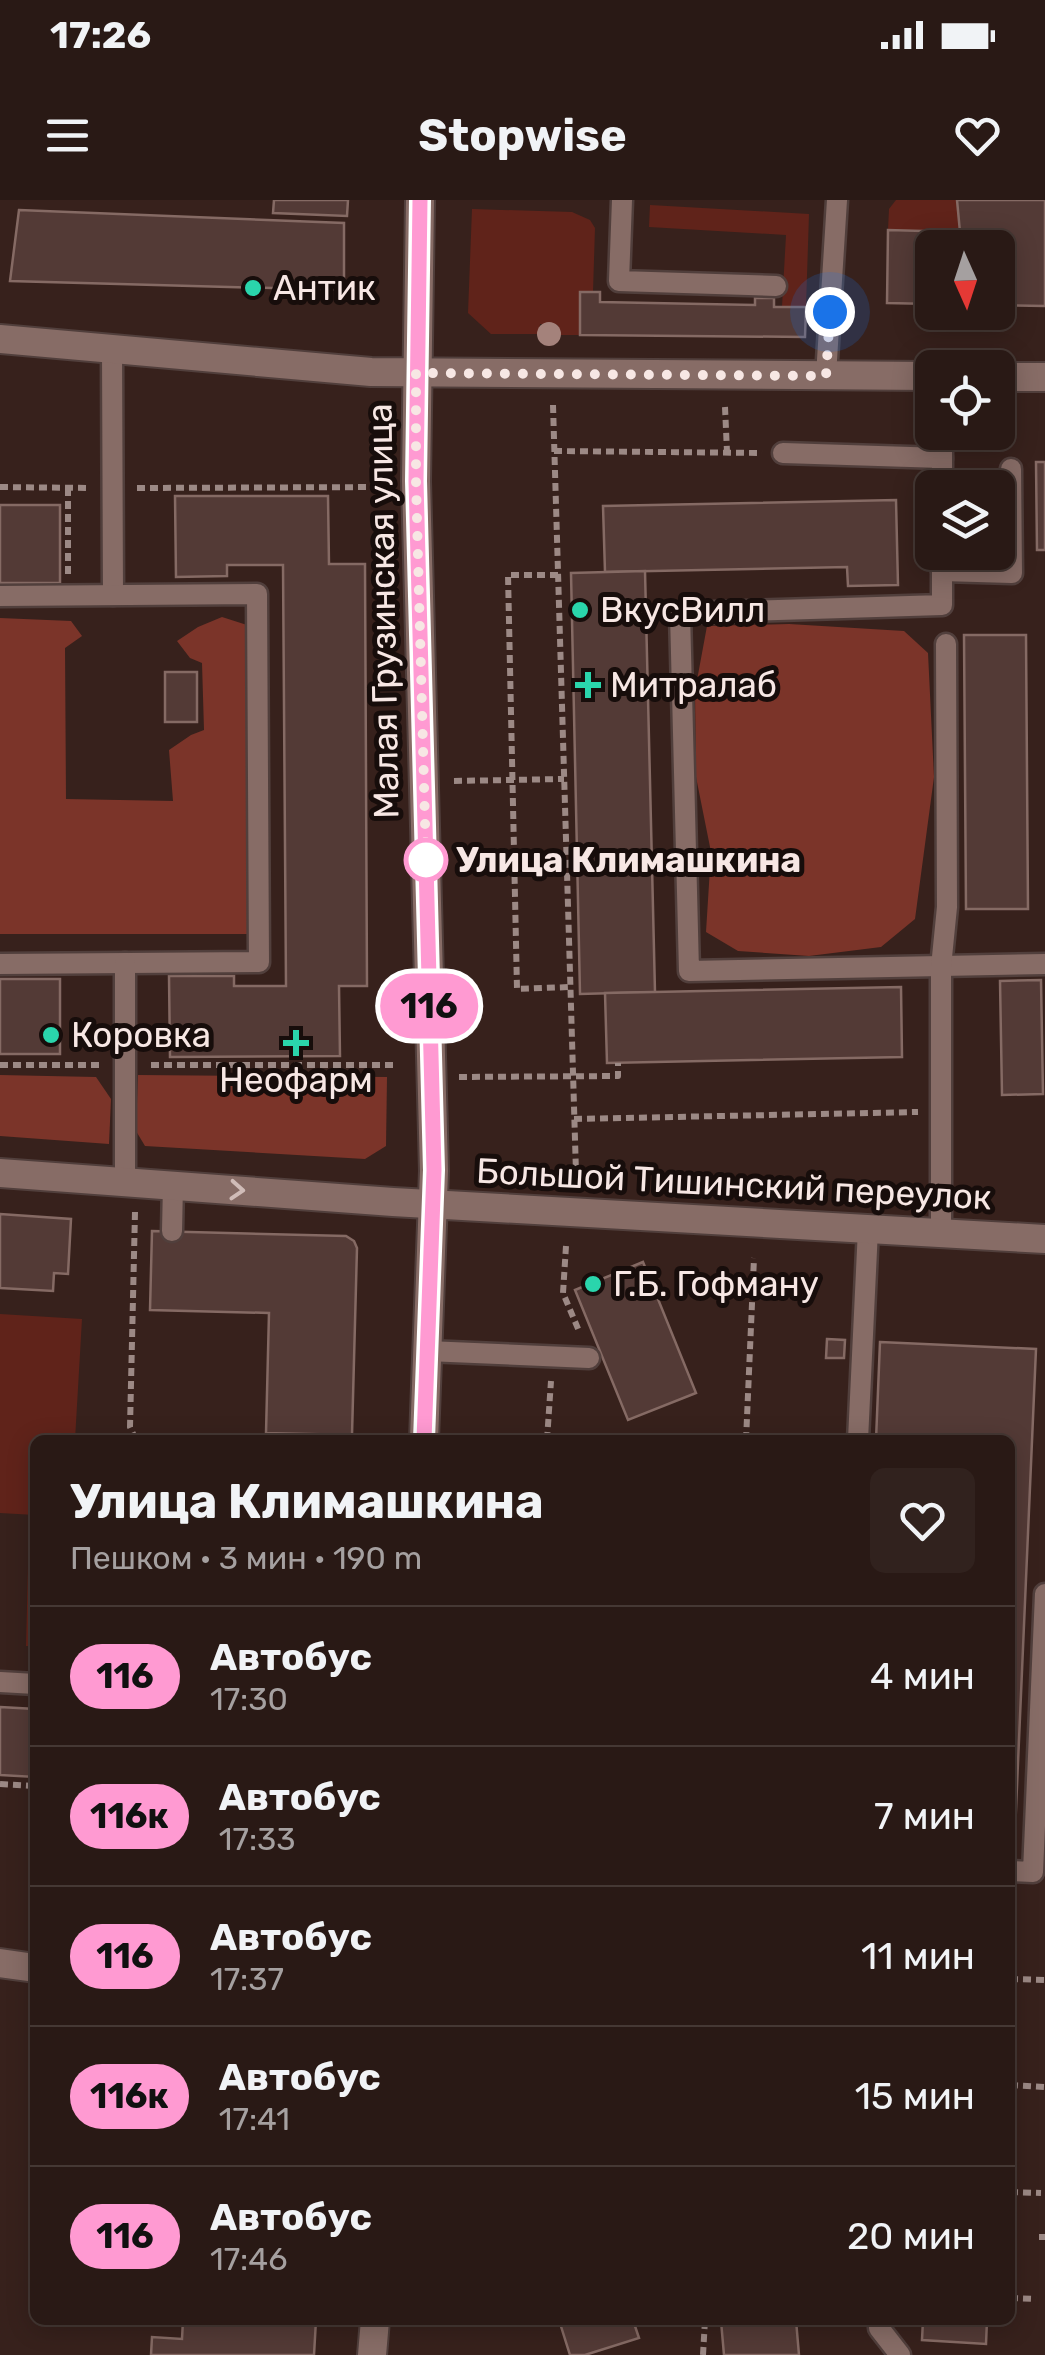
<!DOCTYPE html>
<html lang="ru">
<meta charset="utf-8">
<style>
body{margin:0;font-family:Rubik,sans-serif;background:#31221e;color:#f1f3f6;height:100vh;display:flex;flex-direction:column;font-size:38px;white-space:nowrap}
*{box-sizing:border-box;margin:0}
p{font-size:32px;color:#a5a0a0}
.icon{flex:none;width:55px;height:55px;fill:none;stroke:currentColor;stroke-width:2;stroke-linecap:round;stroke-linejoin:round}
.map{position:relative;flex:1;overflow:hidden}
.sheet{position:absolute;left:30px;top:1235px;width:985px;height:890px;display:flex;flex-direction:column;background:#291915;border-radius:15px;box-shadow:0 5px 25px #0003,0 0 0 2px #453834}
.sheet>*{flex:none}
.badge{padding:0 20px;border-radius:32px;font-size:35px;line-height:65px}
.needle{width:65px;rotate:177deg}
.buttons{position:absolute;left:915px;top:30px;display:grid;gap:20px}
.buttons a{display:grid;place-items:center;width:100px;height:100px;border-radius:15px;background:#291915;box-shadow:0 5px 25px #0003,0 0 0 2px #453834;font-size:50px}
.you{position:absolute;width:50px;height:50px;margin:-25px;border:8px solid #fff;border-radius:50%;background:#1a73e8;box-shadow:0 0 0 15px #1a73e833}
.map>.badge{position:absolute;translate:-50% -50%;box-shadow:0 0 0 5px #fff}
.round{display:grid;place-items:center;flex:none;width:105px;height:105px;border-radius:15px;background:#31221e}
.head{display:flex;align-items:center;justify-content:space-between;height:170px;padding:0 40px}
h1{font-size:48px;font-weight:700;line-height:75px}
ul{padding:0;list-style:none}
li{display:flex;align-items:center;gap:30px;height:140px;padding:0 40px;border-top:2px solid #453834}
li div{flex:1}
li b{display:block;font-size:38px}
li em{font-style:normal}
li .badge{min-width:110px;font-weight:700;text-align:center}
.status{display:flex;justify-content:space-between;align-items:center;height:70px;padding:0 50px;background:#291915;direction:ltr}
.status svg{height:28px;fill:currentColor}
header{display:flex;justify-content:space-between;align-items:center;height:130px;padding:0 40px;background:#291915;font-size:45px;font-weight:700}
.map>svg:first-child{display:block}
.green{fill:#60231a}
.forest{fill:#7b3429}
.building{fill:#533a36;stroke:#856a64;stroke-width:2.5}
.lines{fill:none;stroke-linecap:round;stroke-linejoin:round}
.service-casing{stroke:#513f3c;stroke-width:25}
.minor-casing{stroke:#513f3c;stroke-width:32}
.tertiary-casing{stroke:#513f3c;stroke-width:32}
.path{stroke:#9c8985;stroke-width:6;stroke-dasharray:8 5;stroke-linecap:butt}
.service{stroke:#876c66;stroke-width:20}
.minor{stroke:#876c66;stroke-width:28}
.tertiary{stroke:#876c66;stroke-width:28}
.tree{fill:#a4827b}
.oneway{stroke:#d0bcb8}
.line-casing{stroke:#fff;stroke-width:22}
.line{stroke:#ff9ad2;stroke-width:15}
.walk{stroke:#f7e7e4;stroke-width:10;stroke-dasharray:0 18}
.poi-dot{fill:#2ad5ac;stroke:#170d0b;stroke-width:4}
.stop-dot{fill:#fff;stroke:#ff9ad2;stroke-width:5}
.labels{text-anchor:middle;dominant-baseline:central;stroke-width:10;stroke-linejoin:round;paint-order:stroke}
.poi-label{font-size:35px;fill:#f7e7e4;stroke:#170d0b;text-anchor:start}
.street-label{font-size:35px;fill:#f7e7e4;stroke:#170d0b}
.stop-label{font-size:35px;font-weight:bold;fill:#f7e7e4;stroke:#170d0b;text-anchor:start}
</style>
<div class="status"><b>17:26</b><svg viewBox="0 0 49 12"><path d="M0 12V9h3v3zM5 12V6h3v6zM10 12V3h3v9zM15 12V0h3v12zM26 1h20v11H26zM47 4h2v5h-2z"/></svg></div>
<header><svg class="icon" aria-label="menu" viewBox="0 0 24 24"><path d="M4 6h16M4 12h16M4 18h16"/></svg>Stopwise<svg class="icon" aria-label="heart" viewBox="0 0 24 24"><path d="M12 20l-8-8c-3-5 5-10 8-4 3-6 11-1 8 4z"/></svg></header>
<div class="map">
<svg width="1045" height="2155" viewBox="0 0 1045 2155">
<rect width="100%" height="100%" fill="#37211c"/>
<!-- green -->
<g class="green">
<polygon points="896,0 957,0 960,32 888,30 889,9"/>
<polygon points="650,5 809,14 806,107 782,107 786,35 649,27"/>
<polygon points="472,9 572,12 590,20 595,28 593,92 580,93 580,135 558,135 558,125 540,124 539,134 491,134 468,113"/>
<polygon points="0,1114 82,1119 75,1240 35,1240 35,1315 0,1313"/>
<polygon points="29,1325 35,1325 35,1446 26,1446"/>
</g>
<!-- forest -->
<g class="forest">
<polygon points="222,417 247,425 253,734 0,734 0,418 71,421 82,436 65,448 66,599 173,601 169,550 191,535 204,530 202,463 190,458 177,441 198,427"/>
<polygon points="789,424 904,431 928,453 934,577 915,719 881,747 809,756 738,751 706,732 711,652 696,577 695,491 707,426"/>
<polygon points="0,875 96,877 111,899 109,944 0,936"/>
<polygon points="138,875 387,877 386,946 365,959 145,946 136,931"/>
</g>
<!-- building -->
<g class="building">
<polygon points="274,0 348,0 347,16 273,13"/>
<polygon points="957,0 1045,0 1045,106 998,105 998,48 932,48 932,104 887,103 888,30 960,32"/>
<polygon points="19,10 344,23 344,90 10,81"/>
<polygon points="580,92 600,92 600,102 755,105 755,98 774,98 774,107 806,107 805,137 580,135"/>
<polygon points="1036,262 1045,262 1045,350 1037,350"/>
<polygon points="175,296 328,296 329,364 365,364 367,786 339,786 340,856 170,857 169,776 234,776 234,786 286,786 283,365 227,365 227,376 176,377"/>
<polygon points="896,300 898,385 848,386 847,367 605,372 603,306"/>
<rect x="0" y="305" width="60" height="78"/>
<polygon points="645,371 655,792 580,794 571,373"/>
<polygon points="964,435 1026,435 1028,709 966,709"/>
<rect x="165" y="472" width="32" height="50"/>
<rect x="0" y="779" width="60" height="75"/>
<polygon points="1041,780 1043,894 1002,895 1000,781"/>
<polygon points="901,787 902,857 607,863 605,793"/>
<polygon points="0,1014 71,1019 68,1074 54,1073 53,1091 0,1088"/>
<polygon points="152,1031 346,1036 354,1041 357,1048 352,1235 266,1233 269,1113 150,1110"/>
<polygon points="643,1062 696,1193 628,1220 575,1090"/>
<polygon points="827,1139 845,1140 844,1158 826,1158"/>
<polygon points="880,1142 1036,1149 1014,1655 1010,1655 1010,1240 876,1240"/>
<polygon points="0,1507 35,1509 35,1577 0,1575"/>
<polygon points="183,2120 316,2120 314,2155 151,2155 152,2137 182,2139"/>
<polygon points="559,2120 633,2120 639,2138 585,2155 570,2155"/>
<polygon points="796,2120 799,2155 724,2155 721,2121"/>
<polygon points="923,2120 987,2120 986,2144 922,2140"/>
</g>
<g class="lines">
<defs>
<g id="service">
<polyline points="622,0 619,81 776,86"/>
<polyline points="112,149 113,395"/>
<polyline points="826,176 837,0"/>
<polyline points="783,253 942,258"/>
<polyline points="942,288 942,232"/>
<polyline points="942,352 942,405 680,413 689,771 1045,764"/>
<polyline points="942,371 1012,373 1011,269"/>
<polyline points="0,396 257,394 259,762 0,764"/>
<polyline points="125,763 125,982"/>
<polyline points="172,1031 173,985"/>
<polyline points="941,1033 941,767 947,707 946,444"/>
<polyline points="427,1151 589,1158"/>
<polyline points="858,1240 868,1029"/>
<polyline points="0,1482 35,1484"/>
<polyline points="1010,1671 1033,1672 1045,1394"/>
<polyline points="880,2120 879,2128 900,2155"/>
</g>
<g id="minor">
<polyline points="0,139 371,172 932,176"/>
<polyline points="998,177 1045,177"/>
<polyline points="0,1763 35,1768"/>
</g>
<g id="tertiary">
<polyline points="420,0 416,281 434,971 424,1240"/>
<polyline points="0,973 393,1002 1045,1039"/>
<polyline points="372,2155 375,2120"/>
</g>
</defs>
<!-- service casing -->
<use href="#service" class="service-casing"/>
<!-- minor casing -->
<use href="#minor" class="minor-casing"/>
<!-- tertiary casing -->
<use href="#tertiary" class="tertiary-casing"/>
<!-- path -->
<g class="path">
<polyline points="553,205 576,973"/>
<polyline points="725,207 727,252"/>
<polyline points="554,251 762,253"/>
<polyline points="0,287 90,288"/>
<polyline points="68,288 68,374"/>
<polyline points="137,288 386,287"/>
<polyline points="558,375 508,375 517,789 570,787"/>
<polyline points="454,581 564,579"/>
<polyline points="0,865 99,865"/>
<polyline points="151,865 397,865"/>
<polyline points="459,877 618,876 618,863"/>
<polyline points="574,919 918,912"/>
<polyline points="135,1012 130,1227 135,1238 145,1240"/>
<polyline points="566,1046 563,1093 579,1131"/>
<polyline points="547,1240 551,1181"/>
<polyline points="746,1240 754,1058"/>
<polyline points="0,1584 35,1586"/>
<polyline points="1010,1703 1013,1703"/>
<polyline points="1010,1779 1045,1780"/>
<polyline points="1010,1885 1045,1887"/>
<polyline points="1010,1992 1041,1993"/>
<polyline points="1039,2037 1045,2037"/>
<polyline points="1010,2098 1036,2099"/>
<polyline points="703,2155 705,2120"/>
</g>
<!-- service -->
<use href="#service" class="service"/>
<!-- minor -->
<use href="#minor" class="minor"/>
<!-- tertiary -->
<use href="#tertiary" class="tertiary"/>
</g>
<!-- trees -->
<circle class="tree" cx="549" cy="134" r="12"/>
<!-- one-way arrows -->
<defs><path id="oneway-chevron" d="M-2-3.5L2.5 0L-2 3.5" fill="none" stroke-width="1.6" stroke-linecap="round" stroke-linejoin="round" transform="scale(2.5)"/></defs>
<use class="oneway" href="#oneway-chevron" transform="translate(237 990) rotate(4)"/>
<g class="lines">
<defs>
<polyline id="line" points="420,0 416,281 434,970 424,1240"/>
</defs>
<!-- line casing -->
<use href="#line" class="line-casing"/>
<!-- line -->
<use href="#line" class="line"/>
<!-- walk -->
<polyline class="walk" points="426,660 416,281 416,173 826,176 830,112"/>
</g>
<!-- markers -->
<g class="poi-dot">
<circle cx="253" cy="88" r="10"/>
<circle cx="580" cy="410" r="10"/>
<path d="M583 470h10v10h10v10h-10v10h-10v-10h-10v-10h10z"/>
<circle cx="51" cy="835" r="10"/>
<path d="M291 828h10v10h10v10h-10v10h-10v-10h-10v-10h10z"/>
<circle cx="593" cy="1084" r="10"/>
</g>
<circle class="stop-dot" cx="426" cy="660" r="20"/>
<g class="labels">
<!-- poi labels -->
<g class="poi-label">
<text x="273" y="88">Антик</text>
<text x="600" y="410">ВкусВилл</text>
<text x="610" y="485">Митралаб</text>
<text x="71" y="835">Коровка</text>
<text x="296" y="880" text-anchor="middle">Неофарм</text>
<text x="613" y="1084">Г.Б. Гофману</text>
</g>
<!-- street labels -->
<g class="street-label">
<text transform="translate(383 411) rotate(-91)">Малая Грузинская улица</text>
<text transform="translate(734 984) rotate(3)">Большой Тишинский переулок</text>
</g>
<!-- stop labels -->
<g class="stop-label">
<text x="456" y="660">Улица Климашкина</text>
</g>
</g>
</svg>
<div class="buttons">
<a><svg class="needle" viewBox="-14 -14 28 28"><path d="M0-13l5 13h-10z" fill="#e53935"/><path d="M0 13l5-13h-10z" fill="#a5a0a0"/></svg></a>
<a><svg class="icon" aria-label="locate" viewBox="0 0 24 24"><circle cx="12" cy="12" r="6"/><path d="M12 2v4M12 18v4M2 12h4M18 12h4"/></svg></a>
<a><svg class="icon" aria-label="layers" viewBox="0 0 24 24"><path d="M12 4l9 5-9 5-9-5zM3 14l9 5 9-5"/></svg></a>
</div>
<div class="you" style="left:830px;top:112px"></div>
<b class="badge" style="left:429px;top:806px;background:#ff9ad2;color:#111">116</b>
<section class="sheet">
<div class="head"><div><h1>Улица Климашкина</h1><p>Пешком · 3 мин · 190 m</p></div><a class="round"><svg class="icon" aria-label="heart" viewBox="0 0 24 24"><path d="M12 20l-8-8c-3-5 5-10 8-4 3-6 11-1 8 4z"/></svg></a></div>
<ul>
<li><span class="badge" style="background:#ff9ad2;color:#111">116</span><div><b>Автобус</b><p>17:30</p></div><em>4 мин</em></li>
<li><span class="badge" style="background:#ff9ad2;color:#111">116к</span><div><b>Автобус</b><p>17:33</p></div><em>7 мин</em></li>
<li><span class="badge" style="background:#ff9ad2;color:#111">116</span><div><b>Автобус</b><p>17:37</p></div><em>11 мин</em></li>
<li><span class="badge" style="background:#ff9ad2;color:#111">116к</span><div><b>Автобус</b><p>17:41</p></div><em>15 мин</em></li>
<li><span class="badge" style="background:#ff9ad2;color:#111">116</span><div><b>Автобус</b><p>17:46</p></div><em>20 мин</em></li>
</ul>
</section>
</div>
